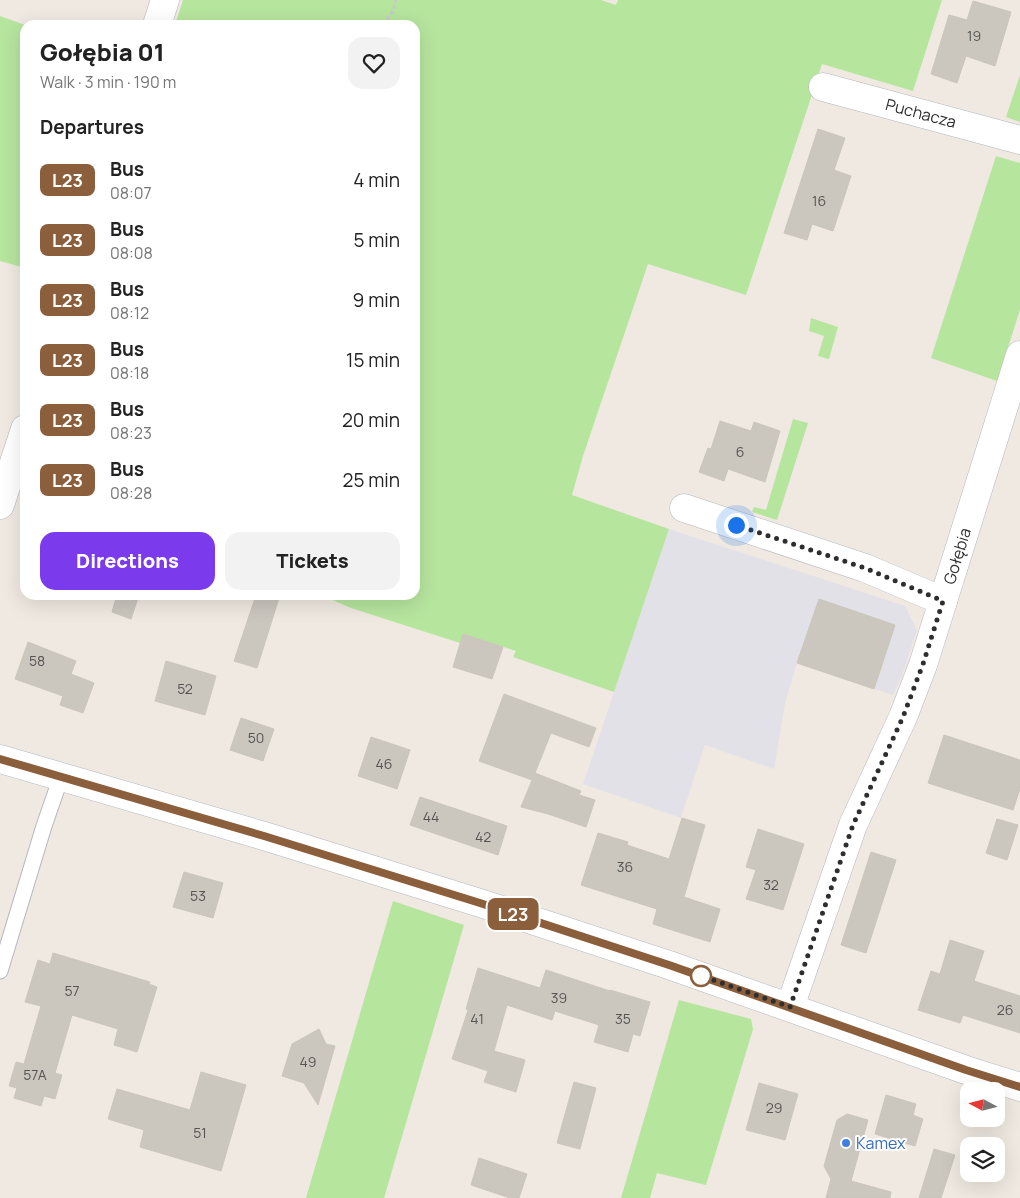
<!DOCTYPE html>
<meta charset="utf-8">
<style>
body{margin:0;font-family:Manrope,sans-serif;background:#f2f2f2;color:#222;height:100vh;display:flex;flex-direction:column;font-size:19px;white-space:nowrap}
*{box-sizing:border-box;margin:0}
p{font-size:16px;color:#767676}
.icon{flex:none;width:28px;height:28px;fill:none;stroke:currentColor;stroke-width:2;stroke-linecap:round;stroke-linejoin:round}
.map{position:relative;flex:1;overflow:hidden}
.sheet{position:absolute;left:20px;top:20px;width:400px;height:580px;display:flex;flex-direction:column;background:#fff;border-radius:15px;box-shadow:0 5px 20px #0002}
.sheet>*{flex:none}
.badge{padding:0 10px;border-radius:8px;font-size:18px;line-height:32px}
.needle{width:32px;rotate:277deg}
.tools{position:absolute;left:960px;top:1082px;display:grid;gap:10px}
.tools a{display:grid;place-items:center;width:45px;height:45px;border-radius:10px;background:#fff;box-shadow:0 5px 20px #0002;font-size:25px}
.you{position:absolute;width:25px;height:25px;margin:-12px;border:4px solid #fff;border-radius:50%;background:#1a73e8;box-shadow:0 0 0 8px #1a73e833}
.map>.badge{position:absolute;translate:-50% -50%;box-shadow:0 0 0 2px #fff}
h2{padding:0 20px;font-size:19px;line-height:45px}
.round{display:grid;place-items:center;flex:none;width:52px;height:52px;border-radius:15px;background:#f2f2f2}
.head{display:flex;align-items:center;justify-content:space-between;height:85px;padding:0 20px}
h1{font-size:24px;font-weight:800;line-height:38px}
.action{display:flex;gap:10px;margin-top:auto;padding:10px 20px}
.action a{flex:1;height:58px;border-radius:15px;background:#7c3aed;color:#fff;font-size:20px;font-weight:800;line-height:58px;text-align:center}
.action a+a{background:#f2f2f2;color:#222}
ul{padding:0;list-style:none}
li{display:flex;align-items:center;gap:15px;height:60px;padding:0 20px}
li div{flex:1}
li b{display:block;font-size:19px}
li em{font-style:normal}
li .badge{min-width:55px;font-weight:700;text-align:center}
.map>svg:first-child{display:block}
.industrial{fill:#e3e1e8}
.green{fill:#b6e59e}
.building{fill:#cbc7bf;stroke:#cbc5ba}
.lines{fill:none;stroke-linecap:round;stroke-linejoin:round}
.service-casing{stroke:#b4b7c1;stroke-width:17}
.minor-casing{stroke:#b4b7c1;stroke-width:29}
.tertiary-casing{stroke:#b4b7c1;stroke-width:29}
.path{stroke:#c9c9c9;stroke-width:3;stroke-dasharray:4 2.5;stroke-linecap:butt}
.service{stroke:#fff;stroke-width:15}
.minor{stroke:#fff;stroke-width:28}
.tertiary{stroke:#fff;stroke-width:28}
.line-casing{stroke:#fff;stroke-width:11}
.line{stroke:#8b5e3c;stroke-width:8}
.walk{stroke:#2e2e2e;stroke-width:5;stroke-dasharray:0 9}
.stop-dot{fill:#fff;stroke:#8b5e3c;stroke-width:2.5}
.shop-dot{fill:#3f7fe0;stroke:#fff;stroke-width:2}
.labels{text-anchor:middle;dominant-baseline:central;stroke-width:4;stroke-linejoin:round;paint-order:stroke}
.number-label{font-size:14px;fill:#555452}
.street-label{font-size:16px;fill:#2e2e2e;stroke:#fff}
.shop-label{font-size:16px;fill:#366cbe;stroke:#fff;text-anchor:start}
</style>
<div class="map">
<svg width="1020" height="1198" viewBox="0 0 1020 1198">
<rect width="100%" height="100%" fill="#efe9e1"/>
<!-- industrial -->
<polygon class="industrial" points="669,529 905,606 917,630 902,675 893,695 797,663 785,703 774,769 705,745 681,818 583,784"/>
<!-- green -->
<g class="green">
<polygon points="183,0 601,0 616,5 618,0 942,0 913,91 822,64 746,295 648,264 583,456 572,495 669,529 614,692 513,657 516,651 463,634 460,643 351,608 321,595 415,595 415,25 175,25"/>
<polygon points="0,16 25,25 25,268 0,261"/>
<polygon points="1020,75 1020,122 1006,117"/>
<polygon points="996,156 1020,163 1020,310 997,381 931,358"/>
<polygon points="811,318 838,327 829,359 818,356 824,336 809,331"/>
<polygon points="793,419 808,423 777,520 752,512 754,507 766,510"/>
<polygon points="393,901 464,925 384,1198 306,1198"/>
<polygon points="679,1000 751,1019 753,1029 706,1185 657,1173 650,1198 621,1198"/>
</g>
<!-- building -->
<g class="building">
<polygon points="973,1 1011,12 995,66 966,56 957,83 931,74 949,15 967,20"/>
<polygon points="818,129 845,138 834,170 851,176 833,231 812,224 807,240 784,233"/>
<polygon points="720,421 751,431 754,422 780,431 765,482 728,469 724,481 699,472 708,448 711,449"/>
<polygon points="117,595 139,595 131,619 112,612"/>
<polygon points="256,595 280,595 257,668 234,661"/>
<polygon points="819,599 895,625 874,689 797,663"/>
<polygon points="463,634 503,647 492,679 453,667"/>
<polygon points="28,642 76,661 71,674 94,683 83,713 60,705 63,696 15,679"/>
<polygon points="166,661 216,676 205,715 155,701"/>
<polygon points="504,694 596,728 589,747 551,733 535,773 581,791 579,795 595,800 586,827 548,814 521,807 532,780 479,761"/>
<polygon points="241,718 274,729 263,761 230,750"/>
<polygon points="944,735 1020,760 1020,789 1013,810 928,783"/>
<polygon points="371,737 410,750 397,789 358,776"/>
<polygon points="420,797 507,826 498,855 410,825"/>
<polygon points="682,818 705,825 684,897 720,909 710,942 653,924 657,909 581,885 598,833 628,842 627,845 669,859"/>
<polygon points="997,819 1018,825 1007,860 986,853"/>
<polygon points="758,829 804,844 783,910 746,899 756,870 746,867"/>
<polygon points="871,852 896,860 866,953 841,945"/>
<polygon points="184,872 223,883 213,918 173,907"/>
<polygon points="950,940 984,951 974,981 1020,996 1020,1033 963,1015 960,1023 918,1010 931,971 940,974"/>
<polygon points="53,953 150,982 149,984 157,987 137,1052 114,1045 118,1029 72,1015 55,1073 62,1075 55,1099 44,1096 41,1106 14,1098 17,1088 9,1086 16,1062 24,1064 41,1006 25,1002 38,960 50,964"/>
<polygon points="478,968 540,988 546,970 610,991 610,990 650,1002 640,1036 633,1034 628,1052 594,1042 599,1025 555,1011 552,1020 507,1005 494,1051 525,1060 516,1092 484,1082 488,1071 452,1059 468,1010 466,1009"/>
<polygon points="319,1029 326,1044 335,1046 318,1105 304,1083 282,1076 292,1044"/>
<polygon points="201,1072 246,1085 221,1171 140,1147 144,1130 108,1119 117,1089 190,1110"/>
<polygon points="574,1082 596,1088 580,1149 557,1143"/>
<polygon points="759,1083 798,1094 785,1140 746,1130"/>
<polygon points="886,1095 916,1104 913,1115 923,1119 915,1146 875,1134"/>
<polygon points="847,1114 868,1120 851,1181 891,1192 890,1198 826,1198 831,1179 824,1166 837,1120"/>
<polygon points="934,1149 955,1155 941,1198 919,1198"/>
<polygon points="479,1158 527,1174 519,1198 510,1198 471,1185"/>
</g>
<g class="lines">
<defs>
<polyline id="service" points="0,971 44,826 61,777"/>
<g id="minor">
<polyline points="157,25 165,0"/>
<polyline points="823,87 1020,140"/>
<polyline points="0,505 25,429"/>
<polyline points="684,508 865,568 943,601"/>
<polyline points="790,1007 853,825 903,717 923,665 1020,355"/>
</g>
<polyline id="tertiary" points="0,759 264,836 480,903 669,965 966,1070 1020,1087"/>
</defs>
<!-- service casing -->
<use href="#service" class="service-casing"/>
<!-- minor casing -->
<use href="#minor" class="minor-casing"/>
<!-- tertiary casing -->
<use href="#tertiary" class="tertiary-casing"/>
<!-- path -->
<polyline class="path" points="383,25 393,11 396,0"/>
<!-- service -->
<use href="#service" class="service"/>
<!-- minor -->
<use href="#minor" class="minor"/>
<!-- tertiary -->
<use href="#tertiary" class="tertiary"/>
</g>
<g class="lines">
<defs>
<polyline id="line" points="0,759 264,836 480,903 669,965 966,1070 1020,1087"/>
</defs>
<!-- line casing -->
<use href="#line" class="line-casing"/>
<!-- line -->
<use href="#line" class="line"/>
<!-- walk -->
<polyline class="walk" points="701,976 699,975 790,1007 853,825 903,717 923,664 943,601 865,568 736,525"/>
</g>
<!-- markers -->
<circle class="stop-dot" cx="701" cy="976" r="10"/>
<circle class="shop-dot" cx="846" cy="1143" r="5"/>
<g class="labels">
<!-- number labels -->
<g class="number-label">
<text x="974" y="35">19</text>
<text x="819" y="200">16</text>
<text x="740" y="451">6</text>
<text x="37" y="660">58</text>
<text x="185" y="688">52</text>
<text x="256" y="737">50</text>
<text x="384" y="763">46</text>
<text x="431" y="816">44</text>
<text x="483" y="836">42</text>
<text x="625" y="866">36</text>
<text x="771" y="884">32</text>
<text x="198" y="895">53</text>
<text x="72" y="990">57</text>
<text x="559" y="997">39</text>
<text x="1005" y="1009">26</text>
<text x="477" y="1018">41</text>
<text x="623" y="1018">35</text>
<text x="308" y="1061">49</text>
<text x="35" y="1074">57A</text>
<text x="774" y="1107">29</text>
<text x="200" y="1132">51</text>
</g>
<!-- street labels -->
<g class="street-label">
<text transform="translate(921 113) rotate(15)">Puchacza</text>
<text transform="translate(957 556) rotate(-73)">Gołębia</text>
</g>
<!-- shop labels -->
<g class="shop-label">
<text x="856" y="1143">Kamex</text>
</g>
</g>
</svg>
<div class="tools">
<a><svg class="needle" viewBox="-14 -14 28 28"><path d="M0-13l5 13h-10z" fill="#e53935"/><path d="M0 13l5-13h-10z" fill="#767676"/></svg></a>
<a><svg class="icon" aria-label="layers" viewBox="0 0 24 24"><path d="M12 4l9 5-9 5-9-5zM3 14l9 5 9-5"/></svg></a>
</div>
<div class="you" style="left:736px;top:525px"></div>
<b class="badge" style="left:513px;top:914px;background:#8b5e3c;color:#fff">L23</b>
<section class="sheet">
<div class="head"><div><h1>Gołębia 01</h1><p>Walk · 3 min · 190 m</p></div><a class="round"><svg class="icon" aria-label="heart" viewBox="0 0 24 24"><path d="M12 20l-8-8c-3-5 5-10 8-4 3-6 11-1 8 4z"/></svg></a></div>
<h2>Departures</h2>
<ul>
<li><span class="badge" style="background:#8b5e3c;color:#fff">L23</span><div><b>Bus</b><p>08:07</p></div><em>4 min</em></li>
<li><span class="badge" style="background:#8b5e3c;color:#fff">L23</span><div><b>Bus</b><p>08:08</p></div><em>5 min</em></li>
<li><span class="badge" style="background:#8b5e3c;color:#fff">L23</span><div><b>Bus</b><p>08:12</p></div><em>9 min</em></li>
<li><span class="badge" style="background:#8b5e3c;color:#fff">L23</span><div><b>Bus</b><p>08:18</p></div><em>15 min</em></li>
<li><span class="badge" style="background:#8b5e3c;color:#fff">L23</span><div><b>Bus</b><p>08:23</p></div><em>20 min</em></li>
<li><span class="badge" style="background:#8b5e3c;color:#fff">L23</span><div><b>Bus</b><p>08:28</p></div><em>25 min</em></li>
</ul>
<div class="action"><a>Directions</a><a>Tickets</a></div>
</section>
</div>
